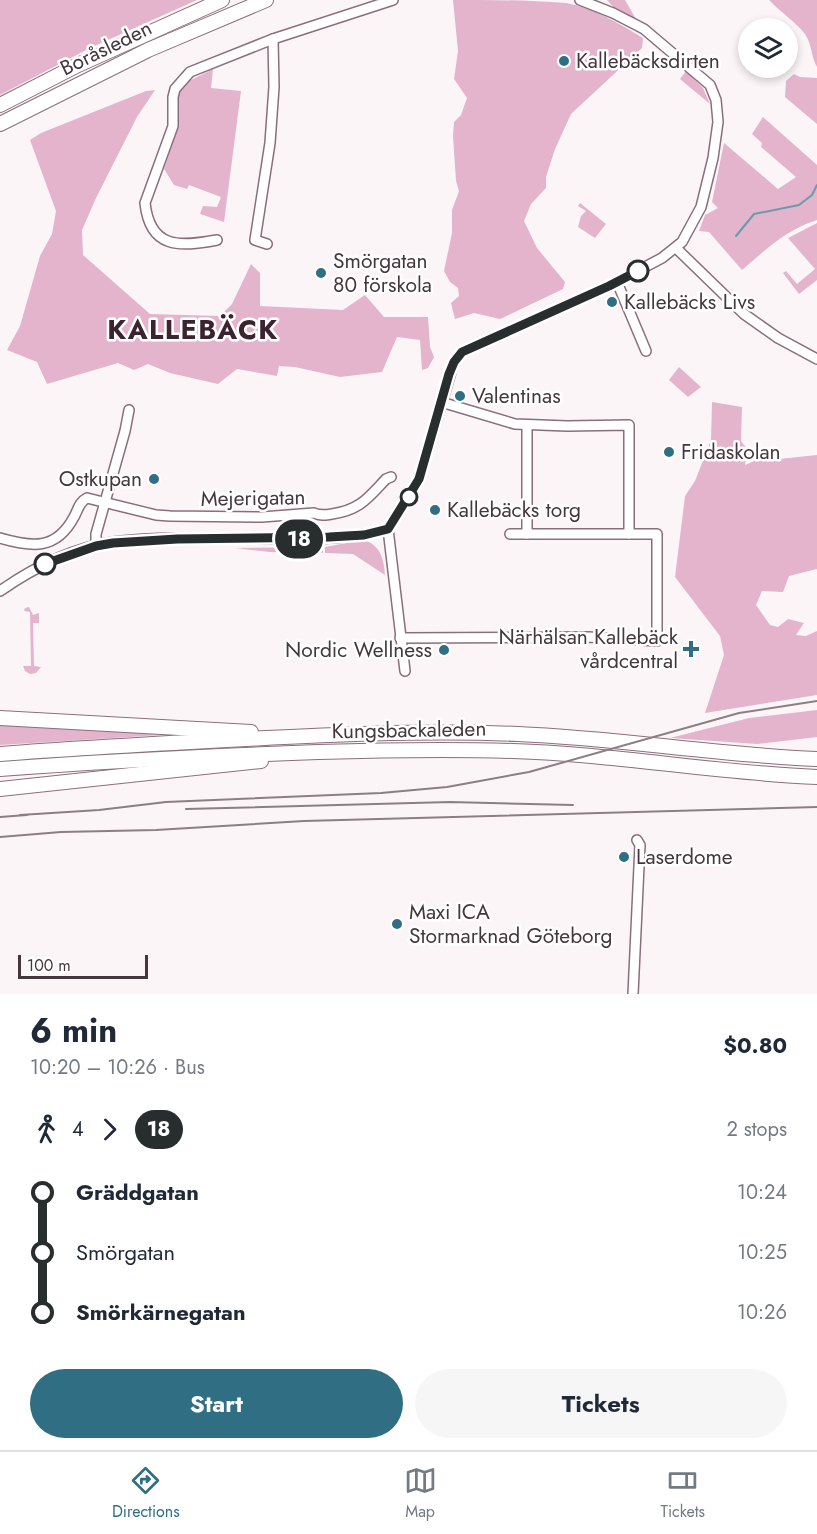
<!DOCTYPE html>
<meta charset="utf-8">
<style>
body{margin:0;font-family:Jost,sans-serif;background:#f6f6f7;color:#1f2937;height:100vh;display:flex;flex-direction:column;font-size:22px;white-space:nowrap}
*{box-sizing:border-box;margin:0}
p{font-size:20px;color:#747a83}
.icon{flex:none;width:33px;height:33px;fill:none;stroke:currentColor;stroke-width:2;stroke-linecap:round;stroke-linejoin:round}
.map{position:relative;height:994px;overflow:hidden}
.drawer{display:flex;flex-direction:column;background:#fff;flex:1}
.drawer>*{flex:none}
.badge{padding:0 12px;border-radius:20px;font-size:21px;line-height:39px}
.tools{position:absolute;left:738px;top:18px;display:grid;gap:12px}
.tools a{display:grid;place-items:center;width:60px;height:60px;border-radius:50%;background:#fff;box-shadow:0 3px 9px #0003;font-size:30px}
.scale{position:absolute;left:18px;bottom:15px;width:130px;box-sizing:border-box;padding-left:6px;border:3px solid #44373d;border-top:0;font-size:16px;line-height:21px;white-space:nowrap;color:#44373d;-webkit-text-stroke:4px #fff;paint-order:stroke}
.map>.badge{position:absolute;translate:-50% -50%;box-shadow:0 0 0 3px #fff}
.legs{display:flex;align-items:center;gap:9px;height:66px;padding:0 30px;font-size:20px}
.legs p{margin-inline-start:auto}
.headline{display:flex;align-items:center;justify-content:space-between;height:102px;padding:0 30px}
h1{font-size:33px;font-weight:700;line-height:45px}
.button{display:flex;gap:12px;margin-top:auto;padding:12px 30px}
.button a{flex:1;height:69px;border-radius:36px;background:#2f6e83;color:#fff;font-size:24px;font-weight:700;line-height:69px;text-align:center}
.button a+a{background:#f6f6f7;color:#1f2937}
ul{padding:0 30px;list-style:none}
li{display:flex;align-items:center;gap:21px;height:60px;font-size:22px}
li i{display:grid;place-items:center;width:9px;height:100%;margin:0 8px;background:currentColor}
li i::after{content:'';width:15px;height:15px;margin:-8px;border:4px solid;border-radius:50%;background:#fff}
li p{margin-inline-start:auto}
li:first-child i{background:linear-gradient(#0000 50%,currentColor 0)}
li:last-child i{background:linear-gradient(currentColor 50%,#0000 0)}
.tab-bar{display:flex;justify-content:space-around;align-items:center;height:84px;border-top:2px solid #e0e1e3;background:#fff;font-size:16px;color:#747a83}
.tab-bar a{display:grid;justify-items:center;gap:3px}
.tab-bar .on{color:#2f6e83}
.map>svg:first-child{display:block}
.green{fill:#e4b4cc}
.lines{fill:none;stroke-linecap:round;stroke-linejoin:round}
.stream{stroke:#689bb0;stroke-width:2}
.minor-casing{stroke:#8b6e7c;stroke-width:12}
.highway-casing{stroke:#8b6e7c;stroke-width:16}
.minor{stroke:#fff;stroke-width:9}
.highway{stroke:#fff;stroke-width:14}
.rail{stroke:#8a7f84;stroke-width:2}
.line-1-casing{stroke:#fff;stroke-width:14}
.line-1{stroke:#282d2d;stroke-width:9}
.poi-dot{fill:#2f6e83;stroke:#fff;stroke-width:2}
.stop-1-dot{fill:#fff;stroke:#282d2d;stroke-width:3}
.labels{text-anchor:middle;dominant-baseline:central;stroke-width:5;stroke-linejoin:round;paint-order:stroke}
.street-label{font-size:21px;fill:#44373d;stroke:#fff}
.poi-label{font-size:21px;fill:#44373d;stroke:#fff;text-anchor:start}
.district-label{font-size:27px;font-weight:bold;letter-spacing:1.5px;fill:#3b232f;stroke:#fff}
</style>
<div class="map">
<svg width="817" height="994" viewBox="0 0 817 994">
<rect width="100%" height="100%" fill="#fcf5f8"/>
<!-- green -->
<g class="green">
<polygon points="0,0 197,0 90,48 0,95"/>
<path d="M 453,0 C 490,0 529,0 566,3 C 593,8 619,23 643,38 L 642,48 L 571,114 L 555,149 L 546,177 L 546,188 L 531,204 L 524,221 L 537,248 L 565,282 L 563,289 L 500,319 L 474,313 L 455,319 L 451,303 L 459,296 L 458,288 L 450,282 L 444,271 L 452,233 L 452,210 L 459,191 L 456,181 L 453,136 L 454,122 L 461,115 L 467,98 L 454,79 L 458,51 Z"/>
<polygon points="607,0 625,0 636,19 616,10"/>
<path d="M 769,0 L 817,0 L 817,67 C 811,57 812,44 805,34 C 795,21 780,12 769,0 Z"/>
<polygon points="213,69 211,88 241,91 224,222 200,214 203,206 217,207 221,197 189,185 187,189 174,185 164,169 177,130 177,96 179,89 189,81"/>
<polygon points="686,71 703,88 710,104 680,79"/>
<polygon points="794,74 800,77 817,78 817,124 785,97 786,81"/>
<polygon points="155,90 137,117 96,198 82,230 83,255 150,314 220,316 232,304 251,264 260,273 260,306 343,310 365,295 384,317 428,317 430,347 434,357 428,368 422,370 420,340 397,337 382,372 340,377 295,367 279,366 277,376 237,369 218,384 170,373 148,364 134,370 118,363 47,384 37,362 7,350 20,326 40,256 52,234 56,211 30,140 41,133 146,91"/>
<path d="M 763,117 L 817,165 L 817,220 C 784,231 768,248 742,270 L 709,232 L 699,231 L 705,215 L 718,208 L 712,202 L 724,143 L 778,189 L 796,177 L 761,147 L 762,143 L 752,134 Z"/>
<polygon points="580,203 606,224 595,238 578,227 581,216 586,211 578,206"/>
<polygon points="817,223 817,280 799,294 783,273 786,271 797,284 815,269 788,238"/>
<polygon points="679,367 701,387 688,397 669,380"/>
<polygon points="712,402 742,407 741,441 747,449 745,465 759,459 779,459 817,455 817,569 789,576 783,592 762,591 756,605 770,625 778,627 788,619 804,623 796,635 806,636 817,631 817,695 705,713 724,655 720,636 675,577 685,496 695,481 711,440"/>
<path d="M 363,540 C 380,544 384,559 385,575 L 353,554 L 325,553 L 325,547 Z"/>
<polygon points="323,547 323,553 270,552 235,548"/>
<polygon points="29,607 33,615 39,613 39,623 33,623 34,666 41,667 36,673 30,674 25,671 23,666 31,666 30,612 24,611 25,608"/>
<polygon points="817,710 817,737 757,744 670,738 749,718"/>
<polygon points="0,725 178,734 0,745"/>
</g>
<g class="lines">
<!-- stream -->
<polyline class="stream" points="736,236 754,214 799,205 812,195 817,185"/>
<defs>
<g id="minor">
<path d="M 217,240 C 179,247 150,249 145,203 L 173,126 L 173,97 L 175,89 L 190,72 L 273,39 L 393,0"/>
<polyline points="267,244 255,240 270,143 274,87 273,39"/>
<polyline points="676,248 744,314 778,338 817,359"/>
<polyline points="617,282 646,351"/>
<polyline points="441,402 515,424 567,426 629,425 629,534 527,534"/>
<polyline points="510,534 527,534 527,425"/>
<path d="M 0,538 C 31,547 56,551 74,517 C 78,510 79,502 87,498 L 156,515 L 170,516 L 262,517 L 314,513 C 320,516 325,515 332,514 C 360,510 368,498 386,479 L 391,477"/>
<polyline points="96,546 96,534 125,431 129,410"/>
<path d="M 0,591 C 33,568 73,548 113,542 C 169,535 227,539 283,539 C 318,539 354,539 388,529"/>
<polyline points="400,638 589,637 657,641 657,534 629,534"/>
<polyline points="405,671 388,529 419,479 454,362 462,352 609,286 662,258 682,242 701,207 713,158 718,122 716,100 710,85 644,29 613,13 580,0"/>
<polyline points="633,994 640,845 637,840"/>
</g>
<g id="highway">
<polyline points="0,105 78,65 222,0"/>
<polyline points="0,124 148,50 266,0"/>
<polyline points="0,718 251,732"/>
<path d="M 0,754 C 76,748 151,744 227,740 C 324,735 421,730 518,734 C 618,738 717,755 817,759"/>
<path d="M 0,769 C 106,761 212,756 318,752 C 383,750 448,749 513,751 C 615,754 715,773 817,777"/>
<polyline points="0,789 261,761"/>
</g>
</defs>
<!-- minor casing -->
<use href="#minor" class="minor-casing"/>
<!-- highway casing -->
<use href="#highway" class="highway-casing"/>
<!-- minor -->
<use href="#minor" class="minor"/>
<!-- highway -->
<use href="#highway" class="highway"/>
<!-- rail -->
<g class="rail">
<polyline points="186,809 450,802 573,805"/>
<polyline points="20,815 99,810 166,802 381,793 447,787 529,772 739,713 817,701"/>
<polyline points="0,817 27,815"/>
<polyline points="0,837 61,832 156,830 304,821 817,807"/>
</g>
</g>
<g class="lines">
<defs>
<polyline id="line-1" points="45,564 96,546 113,543 177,539 329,537 364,535 388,529 419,479 449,374 454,362 462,352 609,286 638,271"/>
</defs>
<!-- line-1 casing -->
<use href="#line-1" class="line-1-casing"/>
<!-- line-1 -->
<use href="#line-1" class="line-1"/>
</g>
<!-- markers -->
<g class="poi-dot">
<circle cx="564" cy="61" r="6"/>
<circle cx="321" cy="273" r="6"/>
<circle cx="612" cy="302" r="6"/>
<circle cx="460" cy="396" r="6"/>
<circle cx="669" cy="452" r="6"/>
<circle cx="154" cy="479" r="6"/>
<circle cx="435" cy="510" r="6"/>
<path d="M688 640h6v6h6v6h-6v6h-6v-6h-6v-6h6z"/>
<circle cx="444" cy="650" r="6"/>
<circle cx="624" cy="857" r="6"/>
<circle cx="397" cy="924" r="6"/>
</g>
<g class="stop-1-dot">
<circle cx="638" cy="271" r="10"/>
<circle cx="409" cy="497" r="8"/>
<circle cx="45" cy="564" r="10"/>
</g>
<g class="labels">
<!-- street labels -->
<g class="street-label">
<text transform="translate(106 48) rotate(-26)">Boråsleden</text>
<text transform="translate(253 498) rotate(-1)">Mejerigatan</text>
<text transform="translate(409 730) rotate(-1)">Kungsbackaleden</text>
</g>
<!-- poi labels -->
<g class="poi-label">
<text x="576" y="61">Kallebäcksdirten</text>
<text x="333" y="261">Smörgatan<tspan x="333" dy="24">80 förskola</tspan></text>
<text x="624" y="302">Kallebäcks Livs</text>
<text x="472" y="396">Valentinas</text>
<text x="681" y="452">Fridaskolan</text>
<text x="142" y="479" text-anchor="end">Ostkupan</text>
<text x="447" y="510">Kallebäcks torg</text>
<text x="678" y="637" text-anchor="end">Närhälsan Kallebäck<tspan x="678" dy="24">vårdcentral</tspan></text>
<text x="432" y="650" text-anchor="end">Nordic Wellness</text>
<text x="636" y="857">Laserdome</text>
<text x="409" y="912">Maxi ICA<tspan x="409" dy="24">Stormarknad Göteborg</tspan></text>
</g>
<!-- district labels -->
<g class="district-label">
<text x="193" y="329">KALLEBÄCK</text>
</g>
</g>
</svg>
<div class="tools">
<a><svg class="icon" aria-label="layers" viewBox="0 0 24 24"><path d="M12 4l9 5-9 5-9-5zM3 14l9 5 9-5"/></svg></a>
</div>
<div class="scale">100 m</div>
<b class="badge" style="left:299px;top:539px;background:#282d2d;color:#fff">18</b>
</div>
<section class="drawer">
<div class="headline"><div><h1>6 min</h1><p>10:20 – 10:26 · Bus</p></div><b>$0.80</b></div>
<div class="legs"><svg class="icon" aria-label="walk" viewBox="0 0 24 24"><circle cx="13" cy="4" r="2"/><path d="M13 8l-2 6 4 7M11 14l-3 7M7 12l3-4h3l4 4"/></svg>4<svg class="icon" aria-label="forward" viewBox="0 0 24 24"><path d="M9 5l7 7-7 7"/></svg><b class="badge" style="background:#282d2d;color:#fff">18</b><p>2 stops</p></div>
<ul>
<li><i style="color:#282d2d"></i><b>Gräddgatan</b><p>10:24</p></li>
<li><i style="color:#282d2d"></i><span>Smörgatan</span><p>10:25</p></li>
<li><i style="color:#282d2d"></i><b>Smörkärnegatan</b><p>10:26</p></li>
</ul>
<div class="button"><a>Start</a><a>Tickets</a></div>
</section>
<nav class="tab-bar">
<a class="on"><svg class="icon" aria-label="directions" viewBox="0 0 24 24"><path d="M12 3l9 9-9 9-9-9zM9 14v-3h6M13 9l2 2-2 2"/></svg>Directions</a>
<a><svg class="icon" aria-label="map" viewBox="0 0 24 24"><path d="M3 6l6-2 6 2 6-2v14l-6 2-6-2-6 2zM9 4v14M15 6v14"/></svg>Map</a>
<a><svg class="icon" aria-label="tickets" viewBox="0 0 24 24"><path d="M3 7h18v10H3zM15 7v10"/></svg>Tickets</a>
</nav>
